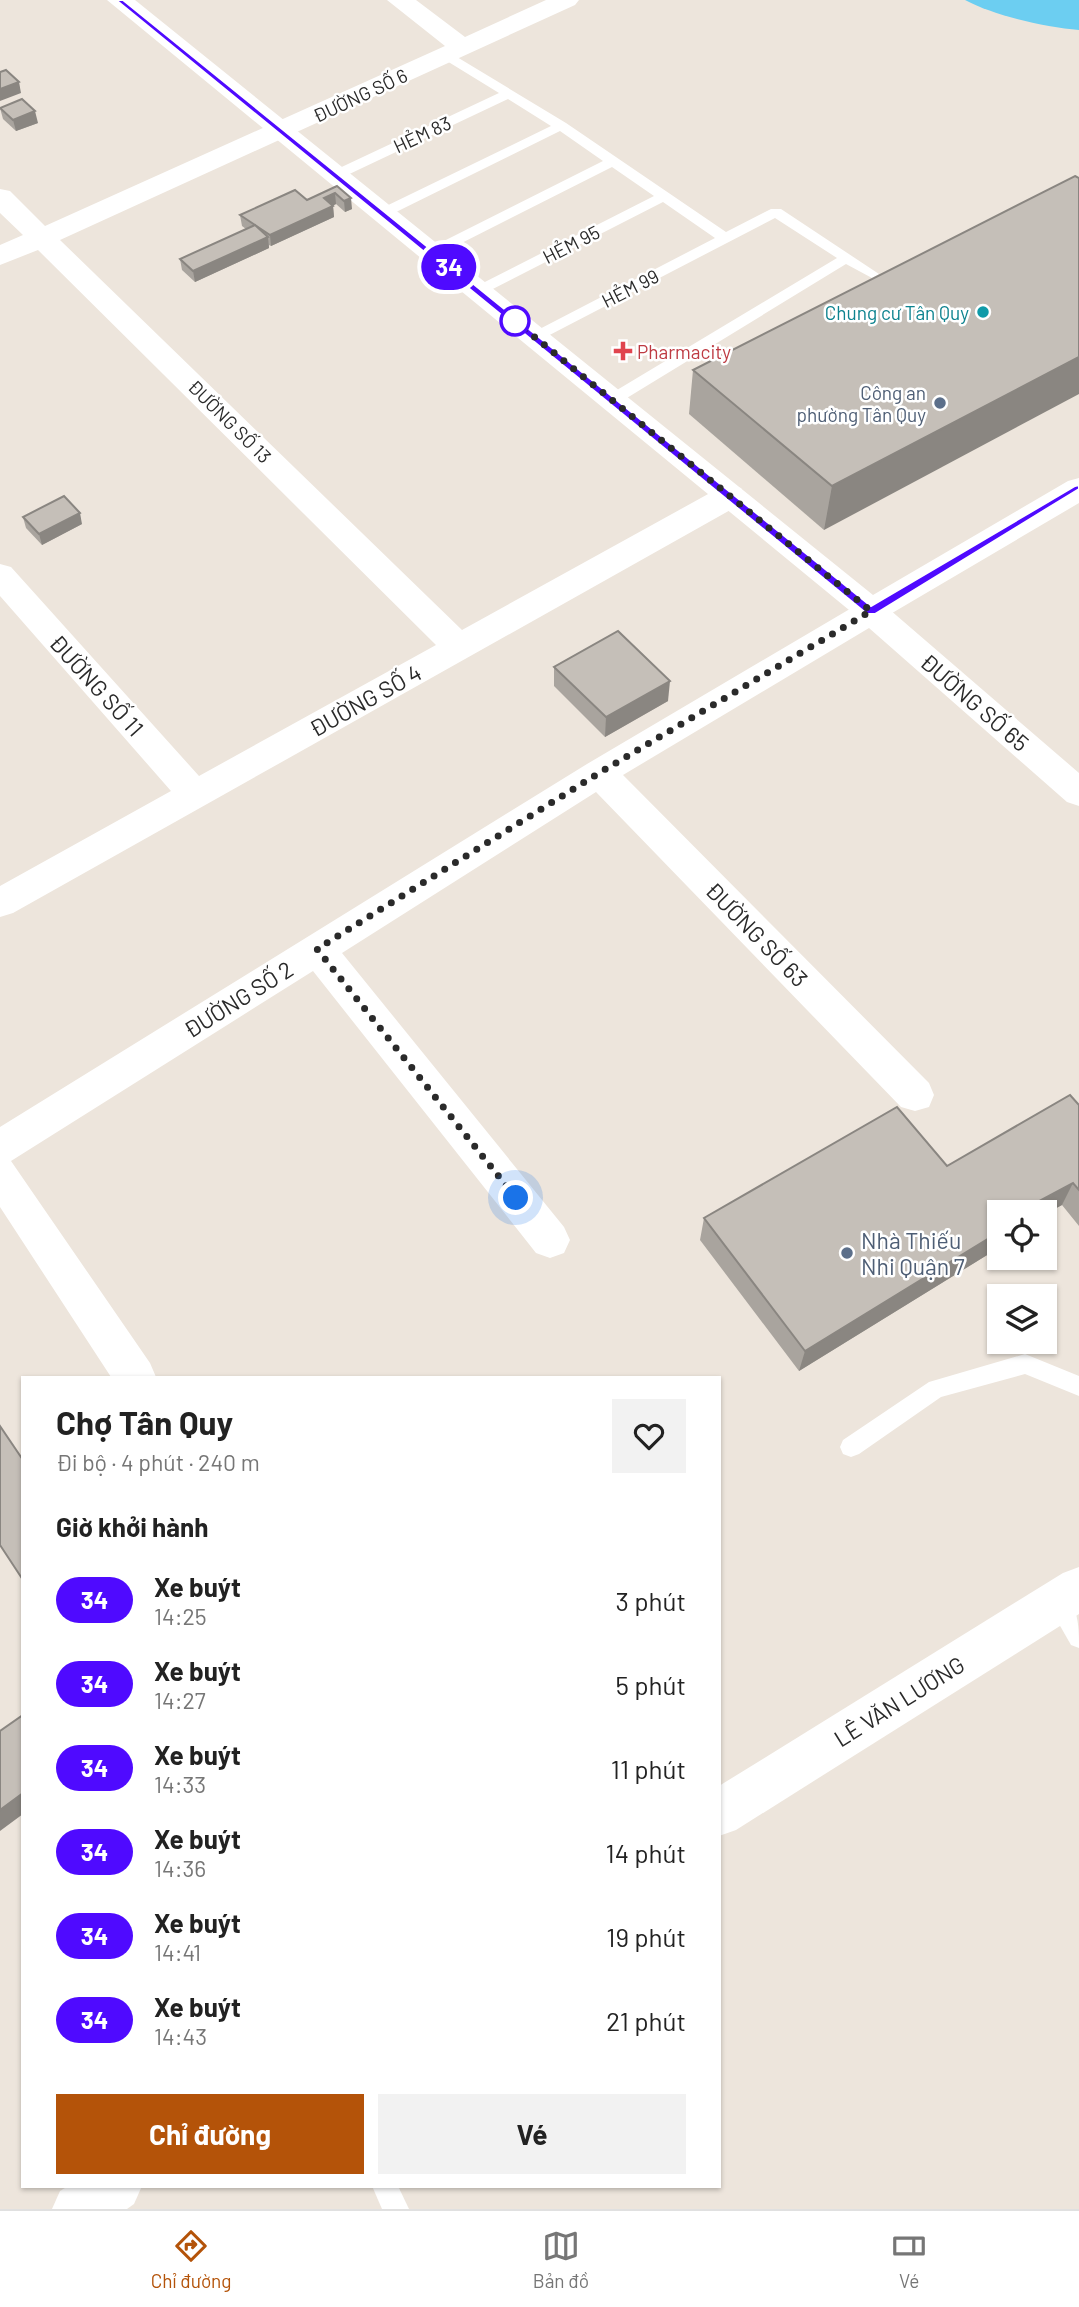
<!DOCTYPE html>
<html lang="vi">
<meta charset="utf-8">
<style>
body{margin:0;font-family:Barlow,sans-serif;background:#f2f2f2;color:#222;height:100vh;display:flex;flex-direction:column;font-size:26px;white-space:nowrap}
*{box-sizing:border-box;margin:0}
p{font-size:23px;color:#767676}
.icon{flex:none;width:38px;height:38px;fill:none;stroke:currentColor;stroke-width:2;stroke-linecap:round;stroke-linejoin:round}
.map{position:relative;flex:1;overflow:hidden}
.panel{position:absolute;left:21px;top:1376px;width:700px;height:812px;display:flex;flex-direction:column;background:#fff;border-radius:0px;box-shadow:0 2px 5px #0004}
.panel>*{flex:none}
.badge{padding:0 14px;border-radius:23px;font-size:24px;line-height:46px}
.controls{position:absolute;left:987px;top:1200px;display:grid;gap:14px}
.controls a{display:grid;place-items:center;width:70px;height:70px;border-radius:0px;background:#fff;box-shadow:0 2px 5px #0004;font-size:35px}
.you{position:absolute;width:35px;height:35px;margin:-18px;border:5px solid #fff;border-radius:50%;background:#1a73e8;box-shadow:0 0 0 10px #1a73e833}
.map>.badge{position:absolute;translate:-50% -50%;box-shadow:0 0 0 4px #fff}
h2{padding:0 35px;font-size:26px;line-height:63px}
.round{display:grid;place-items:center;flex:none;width:74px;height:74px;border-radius:0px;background:#f2f2f2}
.summary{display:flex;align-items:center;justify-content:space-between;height:119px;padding:0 35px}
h1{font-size:33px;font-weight:700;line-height:52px}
.action{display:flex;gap:14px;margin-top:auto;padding:14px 35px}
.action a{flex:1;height:80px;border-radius:0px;background:#b45309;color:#fff;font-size:28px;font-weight:700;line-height:80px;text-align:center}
.action a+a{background:#f2f2f2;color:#222}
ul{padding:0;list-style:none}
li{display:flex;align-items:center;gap:21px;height:84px;padding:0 35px}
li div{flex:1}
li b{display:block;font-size:26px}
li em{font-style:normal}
li .badge{min-width:77px;font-weight:700;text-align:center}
.tabs{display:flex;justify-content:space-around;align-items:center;height:98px;border-top:2px solid #e0e0e0;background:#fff;font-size:19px;color:#767676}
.tabs a{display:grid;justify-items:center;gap:4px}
.tabs .selected{color:#b45309}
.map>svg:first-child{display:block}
.water{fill:#6ccef1}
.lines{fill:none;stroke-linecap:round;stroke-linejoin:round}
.service{fill:#fff;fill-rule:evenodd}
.minor{fill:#fff;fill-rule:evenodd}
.tertiary{fill:#fff;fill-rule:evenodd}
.wall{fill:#a9a49e}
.shaded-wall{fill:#8a8681}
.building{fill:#c5bfb8;stroke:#8a8681;stroke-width:2}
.line{fill:#4f0aff;stroke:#fff;stroke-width:2}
.walk{stroke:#2a2a2a;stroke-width:7;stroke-dasharray:0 12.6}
.culture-dot{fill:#0f9aa8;stroke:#fff;stroke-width:2.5}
.stop-dot{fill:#fff;stroke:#4f0aff;stroke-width:3.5}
.health-dot{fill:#e0444e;stroke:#fff;stroke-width:2.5}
.service-dot{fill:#5c6f8a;stroke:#fff;stroke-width:2.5}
.labels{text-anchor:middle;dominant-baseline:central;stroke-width:5;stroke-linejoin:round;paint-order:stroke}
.far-street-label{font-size:19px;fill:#2a2a2a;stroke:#fff}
.far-culture-label{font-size:19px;fill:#0d838f;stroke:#fff;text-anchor:end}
.far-health-label{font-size:19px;fill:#be3a42;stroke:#fff;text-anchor:start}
.far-service-label{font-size:19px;fill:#4e5e75;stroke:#fff;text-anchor:end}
.street-label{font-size:23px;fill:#2a2a2a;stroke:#fff}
.service-label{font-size:23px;fill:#4e5e75;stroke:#fff;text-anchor:start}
</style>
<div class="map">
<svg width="1079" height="2209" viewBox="0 0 1079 2209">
<rect width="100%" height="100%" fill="#ede5dc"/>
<!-- water -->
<path class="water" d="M 965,0 L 1079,0 L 1079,30 C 1045,27 995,16 965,0 Z"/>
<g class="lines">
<!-- service -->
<g class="service">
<polygon points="447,51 566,123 726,232 771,209 781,209 879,274 872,278 846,264 617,404 607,404 605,400 607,396 837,258 775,218 540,340 530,340 528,337 530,334 715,238 663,202 483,294 473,294 473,288 654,196 612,167 436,256 426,256 426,250 603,161 560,131 388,216 378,216 378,210 551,126 508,99 341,178 331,178 331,172 499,93 442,58 441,55"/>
<polygon points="1025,1354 1079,1376 1079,1396 1025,1374 941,1397 859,1454 851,1457 843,1454 840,1447 843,1440 929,1382"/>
<path d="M 1058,1592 C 1079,1601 1079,1627 1079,1648 L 1071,1645 L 1047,1603 L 1050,1595 Z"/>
<polygon points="372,2186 398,2186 409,2209 382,2209"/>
</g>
<!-- minor -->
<g class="minor">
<polygon points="387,0 416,0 465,37 546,0 579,0 575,5 60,240 462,630 719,488 730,485 741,488 746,496 741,504 13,913 0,917 0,886 171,791 0,596 0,564 11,567 199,776 436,645 38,250 0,265 0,245 23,235 0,213 0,189 10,191 45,226 445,46"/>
<polygon points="871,599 882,603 1079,773 1079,806 1067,802 869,628 623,775 929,1083 934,1095 929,1107 915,1111 901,1107 596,792 342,953 564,1227 570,1240 564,1253 550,1258 536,1253 313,971 11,1161 150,1363 156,1377 111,1377 0,1207 0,1127 587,764 860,603"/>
</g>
<!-- tertiary -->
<g class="tertiary">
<polygon points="107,0 135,0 873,595 1068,481 1079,478 1079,503 882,619 871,623 860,619"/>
<polygon points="1079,1567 1079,1614 736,1830 719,1836 719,1786 1063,1573"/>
<polygon points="68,2186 142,2186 134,2204 127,2209 52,2209 60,2191"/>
</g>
</g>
<!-- wall -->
<g class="wall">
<polygon points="0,108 38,123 16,131 3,119"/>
<polygon points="1075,176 824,530 689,414 693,370"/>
<polygon points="337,186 352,209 345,212 336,204 333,206 334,217 271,246 269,245 269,248 195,282 182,270 180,259 246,229 242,226 240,215 307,200"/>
<polygon points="23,517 82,524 42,545 26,528"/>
<polygon points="554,667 668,701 605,737 554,686"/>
<polygon points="1079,1105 1079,1226 1062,1205 1045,1214 1045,1213 998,1239 992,1252 799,1371 700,1240 704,1218 947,1166"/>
</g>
<!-- shaded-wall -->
<g class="shaded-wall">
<polygon points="19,82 21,93 0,101 0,89"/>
<polygon points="35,111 38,123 16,131 13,120"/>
<polygon points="335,193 336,204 325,209 324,198"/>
<polygon points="351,198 352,209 345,212 344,201"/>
<polygon points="333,206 334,217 271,246 270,235"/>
<polygon points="268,237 269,248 195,282 193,271"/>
<polygon points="1079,357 1079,394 824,530 832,486"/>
<polygon points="80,513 82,524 42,545 39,534"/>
<polygon points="670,681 668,701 605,737 606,717"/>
<polygon points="1073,1183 1062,1205 1045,1214 1045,1213 1017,1213"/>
<polygon points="999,1222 999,1238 992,1252 799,1371 805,1351"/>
<polygon points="23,1793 23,1814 0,1831 0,1810"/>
</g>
<!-- building -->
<g class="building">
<polygon points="6,70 19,82 0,89 0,72"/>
<polygon points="22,99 35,111 13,120 0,108"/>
<polygon points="1075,176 1079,178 1079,357 832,486 693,370"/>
<polygon points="337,186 351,198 344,201 335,193 324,198 333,206 270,235 240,215 295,190 307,200"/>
<polygon points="255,225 268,237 193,271 180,259"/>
<polygon points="64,496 80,513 39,534 23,517"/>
<polygon points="618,631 670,681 606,717 554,667"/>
<polygon points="1070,1095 1079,1105 1079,1190 1073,1183 1017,1213 999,1213 999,1222 997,1223 999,1227 999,1232 805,1351 704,1218 897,1107 947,1166"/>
<polygon points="0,1426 23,1460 23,1580 0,1545"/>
<polygon points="23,1715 23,1793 0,1810 0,1731"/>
</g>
<!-- line -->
<polygon class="line" points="116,0 123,0 871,606 1075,486 1079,485 1079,489 875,614 867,614"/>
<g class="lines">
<!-- walk -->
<polyline class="walk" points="515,321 871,611 599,773 317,949 516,1198"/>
</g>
<!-- markers -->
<circle class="culture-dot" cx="983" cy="312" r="7"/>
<circle class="stop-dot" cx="515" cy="321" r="14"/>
<path class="health-dot" d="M619.5 340.5h7v7h7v7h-7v7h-7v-7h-7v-7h7z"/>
<g class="service-dot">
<circle cx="940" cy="403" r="7"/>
<circle cx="847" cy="1253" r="7"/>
</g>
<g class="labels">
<!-- far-street labels -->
<g class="far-street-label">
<text transform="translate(360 95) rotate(-25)">ĐƯỜNG SỐ 6</text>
<text transform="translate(422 134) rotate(-25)">HẺM 83</text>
<text transform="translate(571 244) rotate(-27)">HẺM 95</text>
<text transform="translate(630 288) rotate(-27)">HẺM 99</text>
<text transform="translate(230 421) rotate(45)">ĐƯỜNG SỐ 13</text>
</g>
<!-- far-culture labels -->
<g class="far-culture-label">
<text x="969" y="312">Chung cư Tân Quy</text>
</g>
<!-- far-health labels -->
<g class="far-health-label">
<text x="637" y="351">Pharmacity</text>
</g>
<!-- far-service labels -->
<g class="far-service-label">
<text x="926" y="392">Công an<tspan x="926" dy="22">phường Tân Quy</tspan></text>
</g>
<!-- street labels -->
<g class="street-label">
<text transform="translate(97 685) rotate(48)">ĐƯỜNG SỐ 11</text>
<text transform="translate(365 700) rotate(-29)">ĐƯỜNG SỐ 4</text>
<text transform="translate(975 702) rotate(41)">ĐƯỜNG SỐ 65</text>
<text transform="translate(757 934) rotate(46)">ĐƯỜNG SỐ 63</text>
<text transform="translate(238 999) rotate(-32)">ĐƯỜNG SỐ 2</text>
<text transform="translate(899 1701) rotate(-32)">LÊ VĂN LƯƠNG</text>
</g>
<!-- service labels -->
<g class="service-label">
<text x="861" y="1240">Nhà Thiếu<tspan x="861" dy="26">Nhi Quận 7</tspan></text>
</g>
</g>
</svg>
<div class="controls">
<a><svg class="icon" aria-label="locate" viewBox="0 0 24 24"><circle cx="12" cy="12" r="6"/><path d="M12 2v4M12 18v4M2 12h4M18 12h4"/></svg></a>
<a><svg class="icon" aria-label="layers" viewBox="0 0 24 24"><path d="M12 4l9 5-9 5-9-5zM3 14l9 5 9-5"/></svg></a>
</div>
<div class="you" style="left:516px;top:1198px"></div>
<b class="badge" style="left:449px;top:267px;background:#4f0aff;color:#fff">34</b>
<section class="panel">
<div class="summary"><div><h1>Chợ Tân Quy</h1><p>Đi bộ · 4 phút · 240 m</p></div><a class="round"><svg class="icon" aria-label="heart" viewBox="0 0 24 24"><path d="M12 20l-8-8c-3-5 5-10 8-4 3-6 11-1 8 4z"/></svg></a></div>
<h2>Giờ khởi hành</h2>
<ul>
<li><span class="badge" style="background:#4f0aff;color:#fff">34</span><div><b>Xe buýt</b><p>14:25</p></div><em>3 phút</em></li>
<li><span class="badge" style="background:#4f0aff;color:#fff">34</span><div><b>Xe buýt</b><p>14:27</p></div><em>5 phút</em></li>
<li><span class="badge" style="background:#4f0aff;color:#fff">34</span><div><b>Xe buýt</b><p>14:33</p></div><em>11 phút</em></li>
<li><span class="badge" style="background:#4f0aff;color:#fff">34</span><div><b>Xe buýt</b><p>14:36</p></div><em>14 phút</em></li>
<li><span class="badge" style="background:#4f0aff;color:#fff">34</span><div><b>Xe buýt</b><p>14:41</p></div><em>19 phút</em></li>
<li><span class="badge" style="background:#4f0aff;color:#fff">34</span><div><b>Xe buýt</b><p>14:43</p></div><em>21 phút</em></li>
</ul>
<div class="action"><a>Chỉ đường</a><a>Vé</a></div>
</section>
</div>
<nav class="tabs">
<a class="selected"><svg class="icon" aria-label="directions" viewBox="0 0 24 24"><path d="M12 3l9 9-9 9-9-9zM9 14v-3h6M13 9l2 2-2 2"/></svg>Chỉ đường</a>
<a><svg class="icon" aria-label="map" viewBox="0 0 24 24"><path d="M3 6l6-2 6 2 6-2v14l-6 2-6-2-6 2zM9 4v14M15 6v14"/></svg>Bản đồ</a>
<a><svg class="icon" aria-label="tickets" viewBox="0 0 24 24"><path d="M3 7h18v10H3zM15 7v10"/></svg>Vé</a>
</nav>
